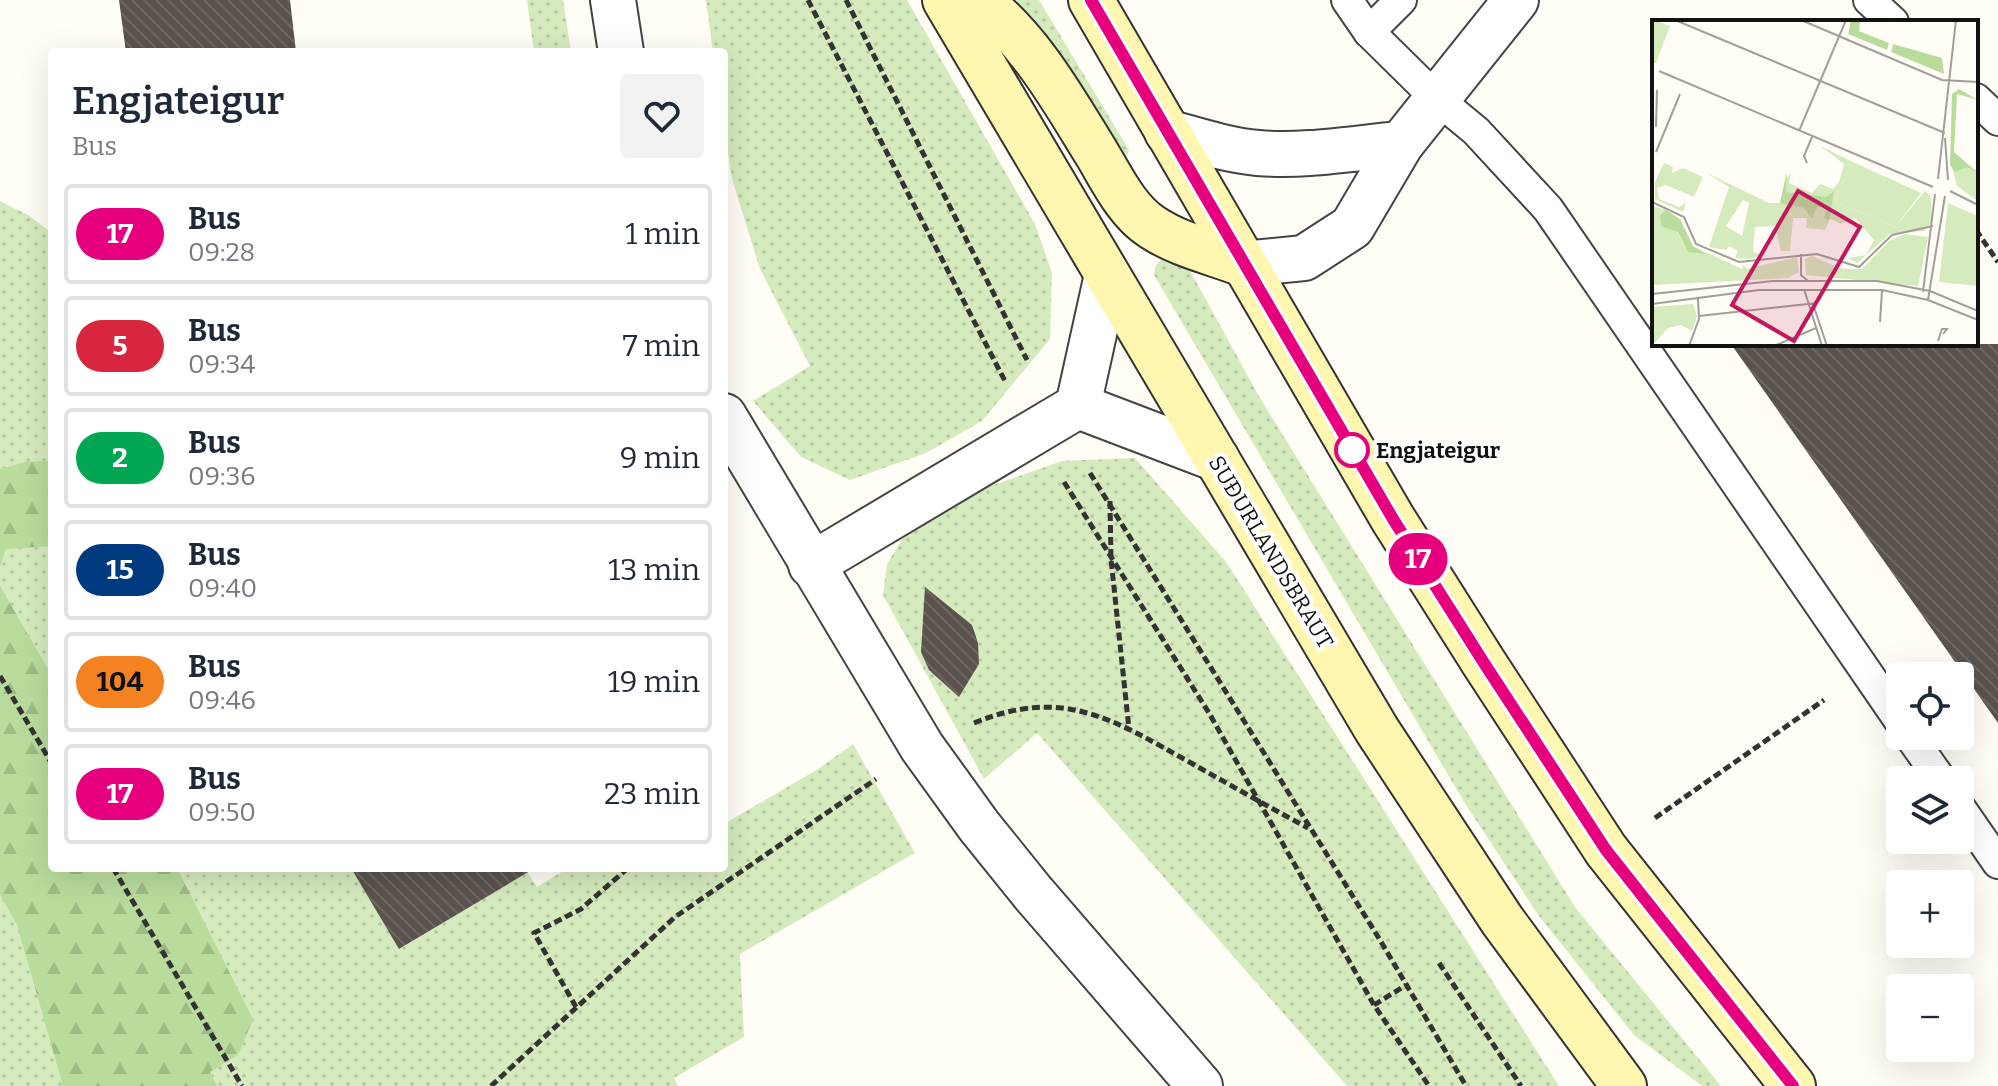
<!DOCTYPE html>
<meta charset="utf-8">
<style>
body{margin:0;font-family:Bitter,serif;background:#f2f2f3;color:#1f2937;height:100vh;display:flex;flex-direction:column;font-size:30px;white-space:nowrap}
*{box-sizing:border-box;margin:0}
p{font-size:26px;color:#747a83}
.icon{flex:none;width:44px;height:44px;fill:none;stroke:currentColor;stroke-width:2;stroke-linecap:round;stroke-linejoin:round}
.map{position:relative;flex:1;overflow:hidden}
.details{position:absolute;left:48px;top:48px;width:680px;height:824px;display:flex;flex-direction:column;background:#fff;border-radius:8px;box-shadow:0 8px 32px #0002}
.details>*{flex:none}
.badge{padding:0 16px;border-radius:26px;font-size:28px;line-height:52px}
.controls{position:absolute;left:1886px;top:662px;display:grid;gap:16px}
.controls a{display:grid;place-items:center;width:88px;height:88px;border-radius:8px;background:#fff;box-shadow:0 8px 32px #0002;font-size:40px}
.map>.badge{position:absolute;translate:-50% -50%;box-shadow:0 0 0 4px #fff}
.round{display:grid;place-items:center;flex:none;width:84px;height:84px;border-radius:8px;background:#f2f2f3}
.head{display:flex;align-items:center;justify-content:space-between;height:136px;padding:0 24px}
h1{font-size:38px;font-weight:600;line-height:60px}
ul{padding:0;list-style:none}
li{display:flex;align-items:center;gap:24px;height:100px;margin:0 16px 12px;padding:0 8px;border:4px solid #e0e1e3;border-radius:8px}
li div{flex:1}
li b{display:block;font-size:30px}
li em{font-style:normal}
li .badge{min-width:88px;font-weight:700;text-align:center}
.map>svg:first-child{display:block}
.grass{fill:url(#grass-dots)}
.forest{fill:url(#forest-firs)}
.building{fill:url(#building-back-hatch)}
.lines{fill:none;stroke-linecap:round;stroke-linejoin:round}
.service-casing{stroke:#444;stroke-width:34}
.minor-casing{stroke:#444;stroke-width:48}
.secondary-casing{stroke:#333;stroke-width:48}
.path{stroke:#333;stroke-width:5;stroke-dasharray:8 4;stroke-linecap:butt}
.service{stroke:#fff;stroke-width:30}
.minor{stroke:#fff;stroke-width:44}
.secondary{stroke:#fff6b0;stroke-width:44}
.line-casing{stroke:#fff;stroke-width:18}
.line{stroke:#e6007e;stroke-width:12}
.stop-dot{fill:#fff;stroke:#e6007e;stroke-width:4}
.labels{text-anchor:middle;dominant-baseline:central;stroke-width:8;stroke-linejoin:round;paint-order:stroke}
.stop-label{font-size:22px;font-weight:bold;fill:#111;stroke:#fff;text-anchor:start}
.street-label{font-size:22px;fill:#111;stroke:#fff}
.inset-road{fill:none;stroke:#a09f9a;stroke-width:2}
.view{fill:#c2185b;fill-opacity:0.15;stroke:#c2185b;stroke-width:4}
.inset-edge{fill:none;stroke:#111;stroke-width:4}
</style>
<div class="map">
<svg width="1998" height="1086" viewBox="0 0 1998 1086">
<defs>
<pattern id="grass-dots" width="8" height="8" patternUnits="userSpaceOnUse" patternTransform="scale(2)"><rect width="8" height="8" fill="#d5ebbd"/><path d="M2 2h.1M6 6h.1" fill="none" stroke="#b6c8a1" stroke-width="1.8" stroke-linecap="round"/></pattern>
<pattern id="forest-firs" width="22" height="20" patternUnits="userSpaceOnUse" patternTransform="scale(2)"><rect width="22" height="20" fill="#b9dc9c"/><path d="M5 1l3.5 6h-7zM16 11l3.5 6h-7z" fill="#9ebc85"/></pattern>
<pattern id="building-back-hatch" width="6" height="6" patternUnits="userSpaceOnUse" patternTransform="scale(2)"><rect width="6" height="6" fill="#5a524d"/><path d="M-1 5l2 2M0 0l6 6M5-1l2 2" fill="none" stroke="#6d6662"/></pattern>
</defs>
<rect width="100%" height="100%" fill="#fffdf5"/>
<!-- grass -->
<g class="grass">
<polygon points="527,0 563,0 571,52 534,52"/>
<polygon points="706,0 907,0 1035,224 1052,273 1050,339 982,421 926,453 850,480 801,457 753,401 810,366 760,269 732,179 724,126 724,52 713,52"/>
<polygon points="1016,0 1039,0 1129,150 1127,156 1121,161 1110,160"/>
<polygon points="0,201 28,215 52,233 52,868 351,868 400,949 501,888 525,868 537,887 568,868 724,868 724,824 818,769 853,744 915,853 740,954 744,1037 674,1078 678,1086 0,1086"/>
<path d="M 1173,253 L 1182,256 L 1260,398 L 1575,907 L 1721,1086 L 1702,1086 L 1634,1035 L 1539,916 L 1464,802 L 1154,275 C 1155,262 1161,258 1173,253 Z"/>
<polygon points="1135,458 1227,563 1559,1086 1347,1086 1037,733 984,779 883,595 887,564 904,536 983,489 1062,461"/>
</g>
<!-- forest -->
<g class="forest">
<polygon points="52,461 52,546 6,549 0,566 0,469 25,462"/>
<polygon points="0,586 52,676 52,868 181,868 179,872 253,1019 238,1055 210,1072 217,1086 63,1086 17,925 0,894"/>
</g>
<!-- building -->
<g class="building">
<polygon points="119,0 290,0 296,52 126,52"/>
<polygon points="1731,344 1998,344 1998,723"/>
<polygon points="925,587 972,625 978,643 979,664 959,697 929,670 921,652"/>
<polygon points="351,868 535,868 399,949"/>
</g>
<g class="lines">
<defs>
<g id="service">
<polyline points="1347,0 1369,32 1436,98 1476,131 1548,209 1900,721"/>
<polyline points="1869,0 1893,22"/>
<polyline points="1369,32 1401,0"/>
<polyline points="1976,99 1998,120"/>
<polyline points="1910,736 1941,780"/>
<polyline points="1960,808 1998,863"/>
</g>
<g id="minor">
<polyline points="613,0 621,52"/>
<path d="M 1167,132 C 1196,140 1227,150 1258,153 C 1305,157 1354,148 1401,144"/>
<polyline points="1243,264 1304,258 1352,227 1401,144 1516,0"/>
<polyline points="1078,406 1217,459"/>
<polyline points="724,416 922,747 979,826 1033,893 1200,1086"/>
<polyline points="811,565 1078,406 1107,275"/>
</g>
<g id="secondary">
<polyline points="945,0 1377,730 1502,920 1624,1086"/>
<path d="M 978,0 C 1030,39 1063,99 1097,154 C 1112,179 1127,211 1152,227 C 1179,245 1212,252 1243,264"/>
<polyline points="1091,0 1393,519 1484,663 1606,850 1793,1086"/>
</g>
</defs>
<!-- service casing -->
<use href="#service" class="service-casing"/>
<!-- minor casing -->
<use href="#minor" class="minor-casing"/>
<!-- secondary casing -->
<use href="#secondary" class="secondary-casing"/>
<!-- path -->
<g class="path">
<polyline points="808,0 1006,383"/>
<polyline points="846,0 1027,360"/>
<polyline points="1976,230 1998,262"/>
<polyline points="1090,473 1380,940 1466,1086"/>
<polyline points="1064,482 1209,713 1374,1005 1429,1086"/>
<polyline points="1110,501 1111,559 1129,729"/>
<polyline points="0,676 52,764"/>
<path d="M 974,723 C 1064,686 1114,720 1191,763 C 1230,785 1269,807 1308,828"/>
<polyline points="1655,818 1824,700"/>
<polyline points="113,868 242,1086"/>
<polyline points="1439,963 1521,1086"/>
<polyline points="1374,1005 1406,985"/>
<polyline points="576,1007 534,933 581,909 628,868"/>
<polyline points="491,1086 675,917 876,779"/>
</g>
<!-- service -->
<use href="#service" class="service"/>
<!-- minor -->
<use href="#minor" class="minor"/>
<!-- secondary -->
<use href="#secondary" class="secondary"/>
</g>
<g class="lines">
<defs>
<polyline id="line" points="1091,0 1393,519 1484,663 1606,850 1793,1086"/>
</defs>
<!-- line casing -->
<use href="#line" class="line-casing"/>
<!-- line -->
<use href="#line" class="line"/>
</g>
<!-- markers -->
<circle class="stop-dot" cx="1352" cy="450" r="16"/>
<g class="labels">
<!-- stop labels -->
<g class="stop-label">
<text x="1376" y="450">Engjateigur</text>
</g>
<!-- street labels -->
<g class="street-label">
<text transform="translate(1271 552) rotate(59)">SUÐURLANDSBRAUT</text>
</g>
</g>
<!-- overview -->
<g transform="translate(1652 20)">
<rect width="326" height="326" fill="#fffdf5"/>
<path d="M 1,0 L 18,6 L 4,43 L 0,42 ZM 168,126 L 201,142 L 182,181 L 243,207 L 273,171 L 279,177 L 280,202 L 272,211 L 238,214 L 205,243 L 196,238 L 214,235 L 222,220 L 203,198 L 189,204 L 178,199 L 173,210 L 154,208 L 155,198 L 141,198 L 138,231 L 129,231 L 123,206 L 103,207 L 101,232 L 110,235 L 98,239 L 83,238 L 86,231 L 77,226 L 74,230 L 57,227 L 77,167 L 55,153 L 117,183 L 128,183 L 133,160 L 139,153 L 137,163 L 160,173 L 168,164 L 181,169 L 187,162 L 192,144 ZM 91,180 L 97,183 L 90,216 L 74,206 ZM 298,140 L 326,151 L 326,181 L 305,166 ZM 12,143 L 21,147 L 20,153 L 31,148 L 51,157 L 42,177 L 14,165 L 5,168 L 7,179 L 27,187 L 34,183 L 31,192 L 3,179 L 3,162 ZM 296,183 L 326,196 L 326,266 L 287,262 ZM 0,186 L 14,190 L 36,232 L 56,233 L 90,249 L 91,245 L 95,249 L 145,237 L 147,252 L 136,258 L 0,265 ZM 253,214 L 276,217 L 266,266 L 154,255 L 153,239 L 160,236 L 190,249 L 210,249 L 237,221 ZM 41,284 L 45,296 L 40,311 L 29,305 L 16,308 L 0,326 L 0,287 Z" fill="#d5ebbd" fill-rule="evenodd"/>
<path d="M 199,0 L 208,0 L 207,11 L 237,23 L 235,30 L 196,14 ZM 241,24 L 290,38 L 292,54 L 239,32 ZM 307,69 L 326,80 L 305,74 L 302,132 L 326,153 L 315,147 L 303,152 L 298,145 L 300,74 ZM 135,152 L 134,172 L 174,177 L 182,171 L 177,201 L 172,198 L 175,187 L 165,187 L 160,199 L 152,188 L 128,183 ZM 14,190 L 28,199 L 41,226 L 55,234 L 36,232 L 26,212 L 9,206 L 8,195 Z" fill="#b9dc9c"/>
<path d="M 201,142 L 269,173 L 243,207 L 182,181 Z" fill="#d5ebbd"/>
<path class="inset-road" d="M 23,0 L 293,113M 149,0 L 290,60 L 326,62M 7,51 L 281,167M 4,107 L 5,70M 147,111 L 194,0M 293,118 L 296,160M 4,132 L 28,74M 155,143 L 152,136 L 160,117M 286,159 L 304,0M 298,171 L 326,185M 0,182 L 32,197 L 44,224 L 87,242 L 165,234 L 207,247 L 240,215 L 281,206M 149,234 L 149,255 L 156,261M 152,269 L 170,326M 271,272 L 283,174M 0,274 L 121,261 L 225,261 L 278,271 L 326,291M 276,280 L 293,176M 0,284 L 107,270 L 230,270 L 276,280 L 326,300M 161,284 L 175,326M 47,296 L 165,283M 228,302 L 230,271M 286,321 L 290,309 L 295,309 L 291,314M 37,326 L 47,299 L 46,279M 122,326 L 164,308"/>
<path class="view" d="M 146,171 L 208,207 L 142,321 L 80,285 Z"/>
<rect width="326" height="326" class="inset-edge"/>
</g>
</svg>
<div class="controls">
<a><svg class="icon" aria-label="locate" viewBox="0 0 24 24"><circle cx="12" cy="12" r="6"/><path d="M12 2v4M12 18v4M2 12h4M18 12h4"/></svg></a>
<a><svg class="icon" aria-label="layers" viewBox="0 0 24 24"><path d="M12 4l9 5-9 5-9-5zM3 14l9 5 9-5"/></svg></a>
<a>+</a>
<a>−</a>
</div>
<b class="badge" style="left:1418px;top:559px;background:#e6007e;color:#fff">17</b>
<section class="details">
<div class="head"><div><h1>Engjateigur</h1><p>Bus</p></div><a class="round"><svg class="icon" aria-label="heart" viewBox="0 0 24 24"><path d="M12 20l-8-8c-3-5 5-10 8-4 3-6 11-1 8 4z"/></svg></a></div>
<ul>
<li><span class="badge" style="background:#e6007e;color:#fff">17</span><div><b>Bus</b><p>09:28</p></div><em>1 min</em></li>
<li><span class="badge" style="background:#d7263d;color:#fff">5</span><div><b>Bus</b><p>09:34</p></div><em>7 min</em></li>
<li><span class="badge" style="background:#00a651;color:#fff">2</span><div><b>Bus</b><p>09:36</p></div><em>9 min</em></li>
<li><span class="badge" style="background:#003b80;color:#fff">15</span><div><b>Bus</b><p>09:40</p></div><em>13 min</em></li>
<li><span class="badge" style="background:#f58220;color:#111">104</span><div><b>Bus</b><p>09:46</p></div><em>19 min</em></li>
<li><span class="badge" style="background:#e6007e;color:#fff">17</span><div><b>Bus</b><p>09:50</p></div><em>23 min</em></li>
</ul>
</section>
</div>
